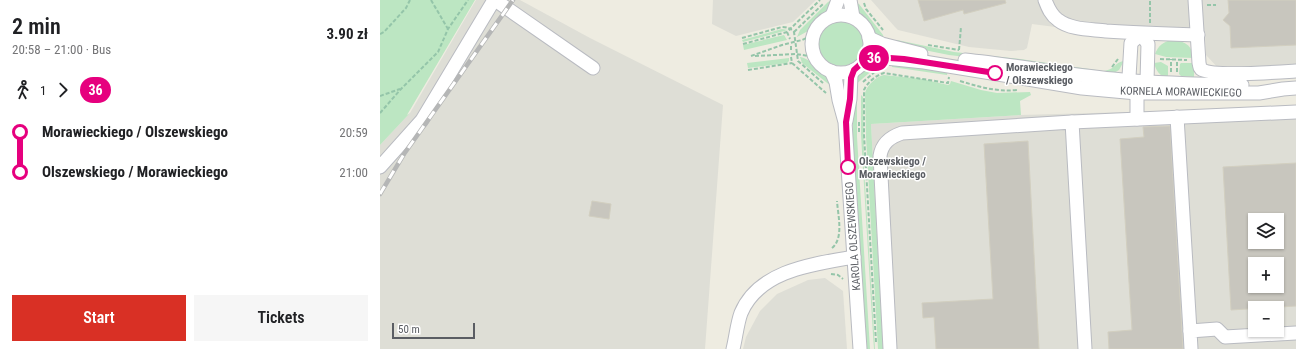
<!DOCTYPE html>
<meta charset="utf-8">
<style>
body{margin:0;font-family:"Roboto Condensed",sans-serif;background:#f6f6f6;color:#202124;height:100vh;display:flex;flex-direction:column;font-size:15px;white-space:nowrap}
*{box-sizing:border-box;margin:0}
p{font-size:13px;color:#757577}
.icon{flex:none;width:22px;height:22px;fill:none;stroke:currentColor;stroke-width:2;stroke-linecap:round;stroke-linejoin:round}
.map{position:relative;flex:1;overflow:hidden}
.side{display:flex;flex-direction:column;background:#fff;width:380px}
.side>*{flex:none}
.badge{padding:0 8px;border-radius:13px;font-size:14px;line-height:26px}
.buttons{position:absolute;left:868px;top:213px;display:grid;gap:8px}
.buttons a{display:grid;place-items:center;width:36px;height:36px;border-radius:0px;background:#fff;box-shadow:0 1px 3px #0004;font-size:20px}
.scale{position:absolute;left:12px;bottom:10px;width:83px;box-sizing:border-box;padding-left:4px;border:2px solid #5a5d63;border-top:0;font-size:11px;line-height:14px;white-space:nowrap;color:#5a5d63;-webkit-text-stroke:3px #fff;paint-order:stroke}
.map>.badge{position:absolute;translate:-50% -50%;box-shadow:0 0 0 2px #fff}
.legs{display:flex;align-items:center;gap:6px;height:44px;padding:0 12px;font-size:13px}
.legs p{margin-inline-start:auto}
.head{display:flex;align-items:center;justify-content:space-between;height:68px;padding:0 12px}
h1{font-size:22px;font-weight:600;line-height:30px}
.primary-button{display:flex;gap:8px;margin-top:auto;padding:8px 12px}
.primary-button a{flex:1;height:46px;border-radius:0px;background:#d93025;color:#fff;font-size:16px;font-weight:600;line-height:46px;text-align:center}
.primary-button a+a{background:#f6f6f6;color:#202124}
ul{padding:0 12px;list-style:none}
li{display:flex;align-items:center;gap:14px;height:40px;font-size:15px}
li i{display:grid;place-items:center;width:6px;height:100%;margin:0 5px;background:currentColor}
li i::after{content:'';width:10px;height:10px;margin:-5px;border:3px solid;border-radius:50%;background:#fff}
li p{margin-inline-start:auto}
li:first-child i{background:linear-gradient(#0000 50%,currentColor 0)}
li:last-child i{background:linear-gradient(currentColor 50%,#0000 0)}
main{display:flex;flex:1;min-height:0}
.map>svg:first-child{display:block}
.industrial{fill:#deded6;fill-rule:evenodd}
.green{fill:#bce6c2}
.building{fill:#c8c6be;stroke:#d2cfc0;fill-rule:evenodd}
.lines{fill:none;stroke-linecap:round;stroke-linejoin:round}
.minor-casing{stroke:#b9bbc1;stroke-width:15}
.path{stroke:#94c5a9;stroke-width:2;stroke-dasharray:4 2;stroke-linecap:butt}
.minor{stroke:#fff;stroke-width:13}
.rail-casing{stroke:#b5b6b6;stroke-width:4.5}
.rail{stroke:#fff;stroke-width:3;stroke-dasharray:9;stroke-linecap:butt}
.line-1-casing{stroke:#fff;stroke-width:9}
.line-1{stroke:#e6007e;stroke-width:6}
.stop-1-dot{fill:#fff;stroke:#e6007e;stroke-width:2}
.labels{text-anchor:middle;dominant-baseline:central;stroke-width:3;stroke-linejoin:round;paint-order:stroke}
.stop-label{font-size:11px;font-weight:bold;fill:#5a5d63;stroke:#fff;text-anchor:start}
.street-label{font-size:11px;fill:#5a5d63;stroke:#fff}
</style>
<main>
<section class="side">
<div class="head"><div><h1>2 min</h1><p>20:58 – 21:00 · Bus</p></div><b>3.90 zł</b></div>
<div class="legs"><svg class="icon" aria-label="walk" viewBox="0 0 24 24"><circle cx="13" cy="4" r="2"/><path d="M13 8l-2 6 4 7M11 14l-3 7M7 12l3-4h3l4 4"/></svg>1<svg class="icon" aria-label="forward" viewBox="0 0 24 24"><path d="M9 5l7 7-7 7"/></svg><b class="badge" style="background:#e6007e;color:#fff">36</b></div>
<ul>
<li><i style="color:#e6007e"></i><b>Morawieckiego / Olszewskiego</b><p>20:59</p></li>
<li><i style="color:#e6007e"></i><b>Olszewskiego / Morawieckiego</b><p>21:00</p></li>
</ul>
<div class="primary-button"><a>Start</a><a>Tickets</a></div>
</section>
<div class="map">
<svg width="916" height="349" viewBox="0 0 916 349">
<rect width="100%" height="100%" fill="#eeece1"/>
<!-- industrial -->
<g class="industrial">
<polygon points="96,0 140,0 210,38 343,105 325,349 0,349 0,145 30,113"/>
<polygon points="333,0 436,0 413,22 356,36 332,24"/>
<polygon points="491,0 916,0 916,66 839,69 826,55 825,37 759,35 722,33 652,24 647,48 644,50 631,51 589,47 518,30 515,27"/>
<path d="M 916,105 L 916,349 L 503,349 L 491,124 L 641,115 L 821,110 ZM 875,220 L 897,220 L 897,242 L 875,242 ZM 875,264 L 897,264 L 897,286 L 875,286 ZM 875,308 L 897,308 L 897,330 L 875,330 Z"/>
<polygon points="445,278 463,291 467,349 363,349 366,337 380,311 397,294 428,280"/>
</g>
<!-- green -->
<g class="green">
<polygon points="0,0 95,0 27,115 30,113 0,145"/>
<polygon points="452,0 449,10 438,19 428,31 417,37 420,30 448,2"/>
<polygon points="475,2 479,4 503,35 504,39 494,34 486,21 477,12"/>
<circle cx="461" cy="43" r="23"/>
<polygon points="402,29 408,30 363,42 362,40"/>
<polygon points="404,35 407,40 364,50 363,45"/>
<path d="M 517,40 L 574,52 L 640,59 L 723,71 C 735,70 735,62 744,61 L 739,70 L 732,74 L 569,55 L 514,44 L 515,41 Z"/>
<path d="M 791,40 C 804,41 812,44 813,58 L 786,57 L 775,54 C 778,46 783,42 791,40 Z"/>
<path d="M 420,57 C 427,58 445,70 448,77 C 449,80 450,83 451,86 L 422,63 Z"/>
<polygon points="409,58 409,61 407,63 368,68 367,63"/>
<polygon points="512,62 568,70 567,75 512,67"/>
<path d="M 781,62 L 788,66 L 788,79 C 780,76 776,71 774,63 Z"/>
<polygon points="490,63 501,63 475,85 479,72"/>
<polygon points="801,63 814,63 814,77 801,76 799,74 800,64"/>
<path d="M 504,75 L 542,79 L 568,85 L 570,84 L 571,81 L 601,90 L 617,93 L 650,92 L 651,95 L 640,101 L 641,115 L 491,124 L 503,349 L 498,349 L 486,137 L 485,93 C 487,85 497,76 504,75 Z"/>
<polygon points="481,95 483,97 484,167 495,349 494,349 493,335 481,135"/>
<polygon points="473,96 477,96 477,137 490,349 486,349 473,138"/>
</g>
<!-- building -->
<g class="building">
<polygon points="538,0 625,0 626,3 584,14 583,10 544,21"/>
<polygon points="848,0 916,0 916,45 851,48 850,26 843,20 849,13"/>
<polygon points="790,126 803,349 729,349 728,332 752,330 740,139 764,137 763,127"/>
<polygon points="648,141 659,349 556,349 554,317 543,318 542,303 613,299 604,144"/>
<path d="M 916,163 L 916,306 L 851,310 L 843,167 ZM 875,220 L 897,220 L 897,242 L 875,242 ZM 875,264 L 897,264 L 897,286 L 875,286 Z"/>
<polygon points="212,201 231,204 229,219 209,216"/>
</g>
<g class="lines">
<defs>
<g id="minor">
<polyline points="115,0 213,68"/>
<polyline points="470,0 473,17"/>
<path d="M 665,0 C 668,8 671,15 678,20 C 691,30 711,29 726,31 C 756,33 787,34 818,35"/>
<path d="M 815,0 L 819,63 C 820,66 819,67 821,69 C 831,77 900,72 916,71"/>
<circle cx="461" cy="44" r="29"/>
<polyline points="452,16 458,0"/>
<polyline points="761,34 768,44 767,81 762,87"/>
<polyline points="489,38 502,44 541,54"/>
<polyline points="485,60 496,57 544,62 702,88 757,93 879,93 903,89 916,88"/>
<path d="M 585,60 C 634,65 683,74 733,79 C 776,84 819,84 862,85"/>
<polyline points="451,71 456,82 459,100 465,122 480,349"/>
<polyline points="797,117 810,331"/>
<polyline points="757,119 757,93 749,80 749,77 751,43 761,34"/>
<polyline points="466,121 470,99 471,75 474,70"/>
<polyline points="692,122 916,112"/>
<polyline points="0,167 42,120 114,0"/>
<path d="M 353,349 C 356,337 357,324 361,313 C 379,270 434,264 474,257"/>
<path d="M 510,349 L 500,156 C 502,143 510,137 522,133 L 692,122 L 705,349"/>
<polyline points="811,349 810,331 837,329 845,337 916,333"/>
</g>
</defs>
<!-- minor casing -->
<use href="#minor" class="minor-casing"/>
<!-- path -->
<g class="path">
<polyline points="51,0 68,29"/>
<polyline points="484,3 486,9 503,30"/>
<polyline points="827,5 836,5"/>
<polyline points="770,23 770,0"/>
<polyline points="407,32 410,39"/>
<polyline points="414,32 444,3"/>
<polyline points="0,34 4,32 26,8 30,0"/>
<path d="M 362,38 L 402,27 C 407,27 410,28 414,32 L 418,61 L 443,83"/>
<polyline points="363,44 407,32 440,0"/>
<polyline points="548,45 579,50"/>
<polyline points="411,46 411,51"/>
<polyline points="579,50 581,27"/>
<polyline points="371,56 402,45 422,40 433,35"/>
<polyline points="375,56 416,54 435,57"/>
<polyline points="411,57 412,63 446,93"/>
<polyline points="780,59 807,60"/>
<polyline points="732,67 738,59"/>
<polyline points="368,70 412,63"/>
<polyline points="791,72 791,59"/>
<polyline points="797,72 797,60"/>
<path d="M 580,81 C 600,87 616,92 637,90"/>
<polyline points="483,82 498,69"/>
<polyline points="0,96 20,89"/>
<polyline points="0,113 21,89 58,52 68,29 88,0"/>
<polyline points="479,132 479,122"/>
<path d="M 452,248 C 464,238 458,216 457,201"/>
<polyline points="451,274 458,275 463,279"/>
<path d="M 496,342 L 484,135 L 484,90 C 487,83 496,75 504,73 L 568,83 L 569,77"/>
</g>
<!-- minor -->
<use href="#minor" class="minor"/>
<defs>
<polyline id="rail" points="0,194 24,154 133,0"/>
</defs>
<!-- rail casing -->
<use href="#rail" class="rail-casing"/>
<!-- rail -->
<use href="#rail" class="rail"/>
</g>
<g class="lines">
<defs>
<polyline id="line-1" points="468,167 466,122 470,99 471,78 474,70 485,60 496,57 524,59 615,73"/>
</defs>
<!-- line-1 casing -->
<use href="#line-1" class="line-1-casing"/>
<!-- line-1 -->
<use href="#line-1" class="line-1"/>
</g>
<!-- markers -->
<g class="stop-1-dot">
<circle cx="615" cy="73" r="7"/>
<circle cx="468" cy="167" r="7"/>
</g>
<g class="labels">
<!-- stop labels -->
<g class="stop-label">
<text x="626" y="67">Morawieckiego<tspan x="626" dy="13">/ Olszewskiego</tspan></text>
<text x="479" y="161">Olszewskiego /<tspan x="479" dy="13">Morawieckiego</tspan></text>
</g>
<!-- street labels -->
<g class="street-label">
<text transform="translate(801 92) rotate(1)">KORNELA MORAWIECKIEGO</text>
<text transform="translate(473 236) rotate(-94)">KAROLA OLSZEWSKIEGO</text>
</g>
</g>
</svg>
<div class="buttons">
<a><svg class="icon" aria-label="layers" viewBox="0 0 24 24"><path d="M12 4l9 5-9 5-9-5zM3 14l9 5 9-5"/></svg></a>
<a>+</a>
<a>−</a>
</div>
<div class="scale">50 m</div>
<b class="badge" style="left:494px;top:58px;background:#e6007e;color:#fff">36</b>
</div>
</main>
